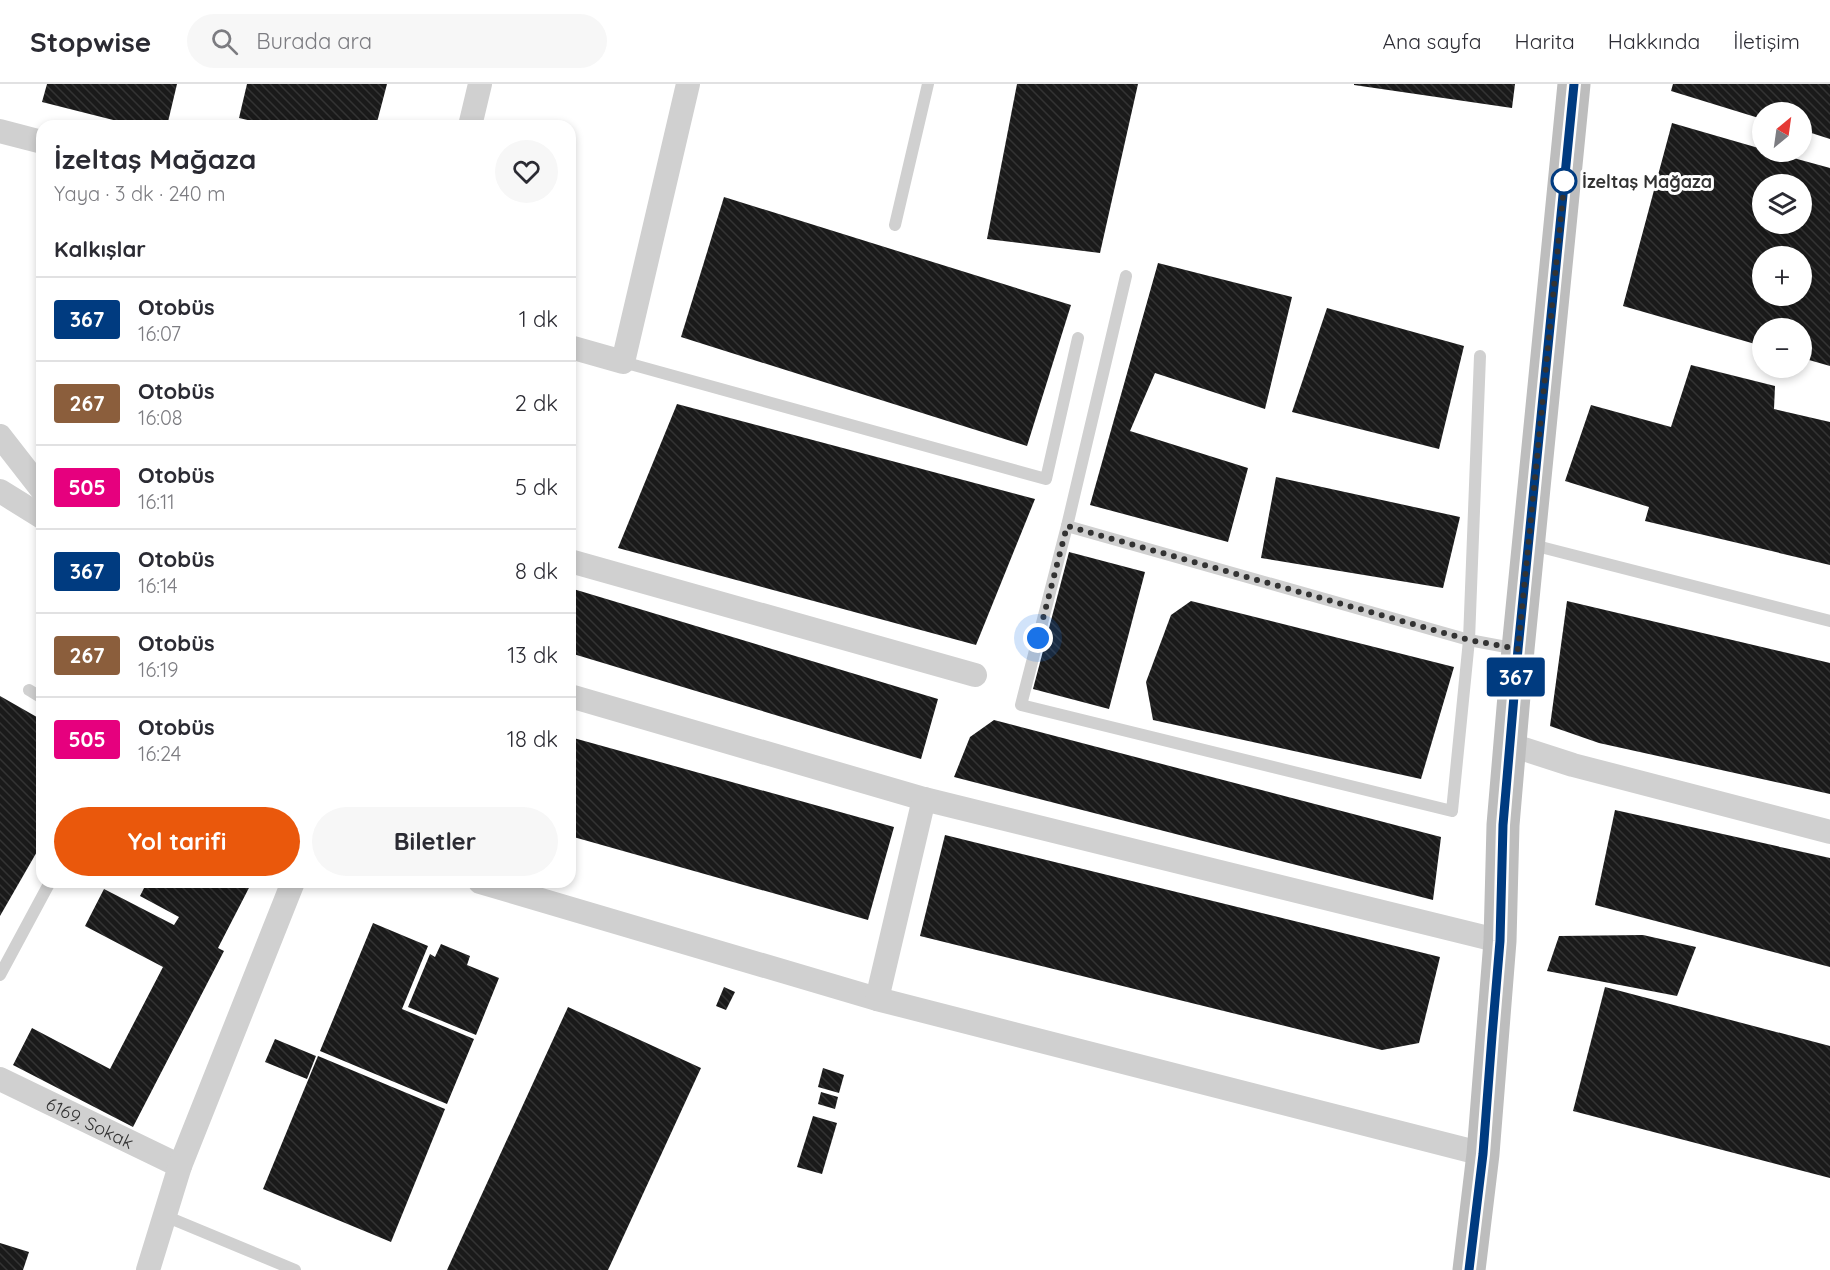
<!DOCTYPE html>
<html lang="tr">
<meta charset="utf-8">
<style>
body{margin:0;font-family:Quicksand,sans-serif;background:#f7f7f7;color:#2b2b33;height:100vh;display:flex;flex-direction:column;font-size:22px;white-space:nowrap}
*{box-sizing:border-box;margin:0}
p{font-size:20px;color:#7c7c81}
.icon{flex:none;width:33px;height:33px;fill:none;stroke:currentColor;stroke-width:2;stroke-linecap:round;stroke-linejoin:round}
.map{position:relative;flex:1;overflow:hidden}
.details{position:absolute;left:36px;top:36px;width:540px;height:768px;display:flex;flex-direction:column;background:#fff;border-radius:18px;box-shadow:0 3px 9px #0003}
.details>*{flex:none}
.badge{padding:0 12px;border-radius:4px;font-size:21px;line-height:39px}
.needle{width:39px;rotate:29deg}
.tools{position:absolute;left:1752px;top:18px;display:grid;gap:12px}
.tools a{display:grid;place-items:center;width:60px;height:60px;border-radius:50%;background:#fff;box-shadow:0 3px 9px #0003;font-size:30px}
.you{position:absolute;width:30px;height:30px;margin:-15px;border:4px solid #fff;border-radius:50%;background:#1a73e8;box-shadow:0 0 0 9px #1a73e833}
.map>.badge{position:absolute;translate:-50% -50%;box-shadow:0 0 0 3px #fff}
h2{padding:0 18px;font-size:22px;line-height:54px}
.round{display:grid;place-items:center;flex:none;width:63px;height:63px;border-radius:32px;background:#f7f7f7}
.overview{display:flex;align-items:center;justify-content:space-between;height:102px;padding:0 18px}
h1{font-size:28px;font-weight:700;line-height:45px}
.action{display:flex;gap:12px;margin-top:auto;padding:12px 18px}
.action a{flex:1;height:69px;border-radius:36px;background:#ea580c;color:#fff;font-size:24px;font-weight:700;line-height:69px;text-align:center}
.action a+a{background:#f7f7f7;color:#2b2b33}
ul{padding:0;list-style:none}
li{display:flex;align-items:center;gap:18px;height:84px;padding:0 18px;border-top:2px solid #e1e1e2}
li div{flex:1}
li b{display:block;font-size:22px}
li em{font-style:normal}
li .badge{min-width:66px;font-weight:700;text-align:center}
header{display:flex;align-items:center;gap:36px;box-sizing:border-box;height:84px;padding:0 30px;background:#fff;border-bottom:2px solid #e1e1e2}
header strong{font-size:28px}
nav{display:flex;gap:33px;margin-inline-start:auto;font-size:21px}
.search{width:420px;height:54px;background:#f7f7f7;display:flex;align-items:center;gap:15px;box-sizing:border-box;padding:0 21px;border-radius:33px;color:#7c7c81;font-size:22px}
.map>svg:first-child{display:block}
.building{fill:url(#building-back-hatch);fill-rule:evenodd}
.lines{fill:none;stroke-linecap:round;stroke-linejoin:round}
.service{stroke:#d0d0d0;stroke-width:12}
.minor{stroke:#d0d0d0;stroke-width:24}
.secondary{stroke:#bdbdbd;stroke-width:33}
.line-casing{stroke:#fff;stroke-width:14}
.line{stroke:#003b80;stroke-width:9}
.walk{stroke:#333;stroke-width:6;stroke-dasharray:0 10.8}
.stop-dot{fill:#fff;stroke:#003b80;stroke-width:3}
.labels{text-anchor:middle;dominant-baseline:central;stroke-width:6;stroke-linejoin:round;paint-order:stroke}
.stop-label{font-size:18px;font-weight:bold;fill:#333;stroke:#fff;text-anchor:start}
.street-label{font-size:18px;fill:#333;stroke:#fff}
</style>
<header>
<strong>Stopwise</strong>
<div class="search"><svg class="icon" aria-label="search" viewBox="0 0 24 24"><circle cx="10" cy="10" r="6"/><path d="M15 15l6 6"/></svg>Burada ara</div>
<nav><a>Ana sayfa</a><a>Harita</a><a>Hakkında</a><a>İletişim</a></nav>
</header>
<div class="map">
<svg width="1830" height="1186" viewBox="0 0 1830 1186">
<defs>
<pattern id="building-back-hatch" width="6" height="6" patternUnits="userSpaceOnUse" patternTransform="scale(1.5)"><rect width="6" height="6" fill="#1a1a1a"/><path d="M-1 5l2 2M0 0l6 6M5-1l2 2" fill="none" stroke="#333"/></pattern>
</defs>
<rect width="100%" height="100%" fill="#fff"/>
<!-- building -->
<g class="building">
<polygon points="47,0 177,0 167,42 137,42 42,18"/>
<polygon points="247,0 387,0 376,42 272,42 239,34"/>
<polygon points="1017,0 1138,0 1100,169 987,155"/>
<polygon points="1354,0 1515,0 1512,24 1354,1"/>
<polygon points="1673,0 1830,0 1830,55 1802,46 1802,28 1762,28 1762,35 1671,7"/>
<path d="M 1672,39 L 1762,65 L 1762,68 L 1772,68 L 1830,84 L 1830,282 L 1802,274 L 1802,244 L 1762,244 L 1762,262 L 1623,222 ZM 1762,100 L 1802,100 L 1802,140 L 1762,140 ZM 1762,172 L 1802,172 L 1802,212 L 1762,212 Z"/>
<polygon points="724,113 1071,221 1027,362 681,253"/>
<polygon points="1158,179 1292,213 1265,325 1155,289 1130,347 1248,384 1228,458 1090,421"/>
<polygon points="1327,224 1464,262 1439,365 1292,328"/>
<polygon points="1691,281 1775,302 1774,325 1830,338 1830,481 1645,437 1649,423 1565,397 1591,321 1671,343"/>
<polygon points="677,320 1035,415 976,561 618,464"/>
<polygon points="1276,393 1460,433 1443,504 1261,474"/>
<polygon points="1069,468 1145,488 1109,625 1033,605"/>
<polygon points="570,504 938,615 921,675 570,569"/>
<polygon points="1191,517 1454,583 1421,695 1153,636 1146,598 1171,531"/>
<polygon points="1567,517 1830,579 1830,710 1599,659 1550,642"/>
<polygon points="0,612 42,636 42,759 0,832"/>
<polygon points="994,636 1441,753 1433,816 954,693 970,653"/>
<polygon points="570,653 894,743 868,836 570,752"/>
<polygon points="1615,726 1830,774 1830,883 1595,821"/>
<polygon points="945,751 1440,873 1419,959 1382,966 920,852"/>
<polygon points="147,798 252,798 218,864 224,867 133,1043 13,981 32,944 110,985 163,883 85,842 104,805 174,841 179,833 140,812"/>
<polygon points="373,839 428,862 402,925 474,955 447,1020 320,967"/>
<polygon points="1643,851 1696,863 1677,912 1547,887 1559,852"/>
<polygon points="441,860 470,872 467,881 499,894 476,951 408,923 430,870 435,873"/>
<polygon points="724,903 735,908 726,926 716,922"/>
<polygon points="1605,903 1830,962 1830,1094 1573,1027"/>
<polygon points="568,923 701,984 608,1186 447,1186"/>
<polygon points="275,955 316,972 307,995 265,978"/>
<polygon points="318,972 445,1025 391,1158 263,1105"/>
<polygon points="823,984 844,991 839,1009 818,1003"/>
<polygon points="821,1008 838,1013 835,1025 818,1020"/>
<polygon points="813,1032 837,1039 822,1090 797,1083"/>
<polygon points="0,1159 29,1168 23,1186 0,1186"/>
</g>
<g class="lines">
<!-- service -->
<g class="service">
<polyline points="895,141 928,0"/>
<polyline points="1126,192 1067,442 1021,621 1452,727 1469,556 1480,272"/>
<polyline points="623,278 1046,395 1078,254"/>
<polyline points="1067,442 1469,556 1517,565"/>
<polyline points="1529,460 1830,537"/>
<polyline points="29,606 42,614"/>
<polyline points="0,891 50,798"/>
<polyline points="165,1132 295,1186"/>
</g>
<!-- minor -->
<g class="minor">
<polyline points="470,42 480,0"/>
<polyline points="0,47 42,58"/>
<polyline points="570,263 623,278 688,0"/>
<polyline points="0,352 42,406"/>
<polyline points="0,407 42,433"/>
<polyline points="570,477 975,591"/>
<polyline points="570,612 924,715 1500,857"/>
<polyline points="1511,661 1573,681 1830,748"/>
<polyline points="480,798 877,915 1483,1070"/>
<polyline points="877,915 924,715"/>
<path id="s1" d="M 0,995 L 180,1082"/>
<polyline points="148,1186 180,1082 293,798"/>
</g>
<!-- secondary -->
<polyline class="secondary" points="1469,1186 1483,1070 1500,857 1503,741 1518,565 1574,0"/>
</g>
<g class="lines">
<defs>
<polyline id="line" points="1469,1186 1483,1070 1492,952 1500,857 1503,741 1518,565 1574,0"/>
</defs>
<!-- line casing -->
<use href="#line" class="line-casing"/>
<!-- line -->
<use href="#line" class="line"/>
<!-- walk -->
<polyline class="walk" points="1038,554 1067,442 1469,556 1518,565 1565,92 1564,97"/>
</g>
<!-- markers -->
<circle class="stop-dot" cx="1564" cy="97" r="12"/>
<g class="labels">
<!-- stop labels -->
<g class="stop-label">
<text x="1582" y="97">İzeltaş Mağaza</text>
</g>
<!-- street labels -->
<g class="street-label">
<text stroke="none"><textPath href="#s1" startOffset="100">6169. Sokak</textPath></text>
</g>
</g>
</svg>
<div class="tools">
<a><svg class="needle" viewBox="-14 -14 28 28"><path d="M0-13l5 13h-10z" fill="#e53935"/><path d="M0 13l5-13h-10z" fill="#7c7c81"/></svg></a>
<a><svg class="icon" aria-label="layers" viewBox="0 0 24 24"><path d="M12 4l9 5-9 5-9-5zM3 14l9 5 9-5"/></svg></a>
<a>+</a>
<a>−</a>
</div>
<div class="you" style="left:1038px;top:554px"></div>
<b class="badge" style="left:1516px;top:593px;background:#003b80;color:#fff">367</b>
<section class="details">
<div class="overview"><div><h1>İzeltaş Mağaza</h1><p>Yaya · 3 dk · 240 m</p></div><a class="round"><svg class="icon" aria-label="heart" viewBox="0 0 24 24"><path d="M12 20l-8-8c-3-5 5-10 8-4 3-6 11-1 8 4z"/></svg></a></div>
<h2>Kalkışlar</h2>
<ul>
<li><span class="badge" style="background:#003b80;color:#fff">367</span><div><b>Otobüs</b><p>16:07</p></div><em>1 dk</em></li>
<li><span class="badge" style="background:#8b5e3c;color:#fff">267</span><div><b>Otobüs</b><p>16:08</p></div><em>2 dk</em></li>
<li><span class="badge" style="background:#e6007e;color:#fff">505</span><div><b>Otobüs</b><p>16:11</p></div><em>5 dk</em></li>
<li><span class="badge" style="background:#003b80;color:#fff">367</span><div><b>Otobüs</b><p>16:14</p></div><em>8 dk</em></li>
<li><span class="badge" style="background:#8b5e3c;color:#fff">267</span><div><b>Otobüs</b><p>16:19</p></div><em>13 dk</em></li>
<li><span class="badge" style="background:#e6007e;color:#fff">505</span><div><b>Otobüs</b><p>16:24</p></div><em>18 dk</em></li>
</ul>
<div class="action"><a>Yol tarifi</a><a>Biletler</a></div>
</section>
</div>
